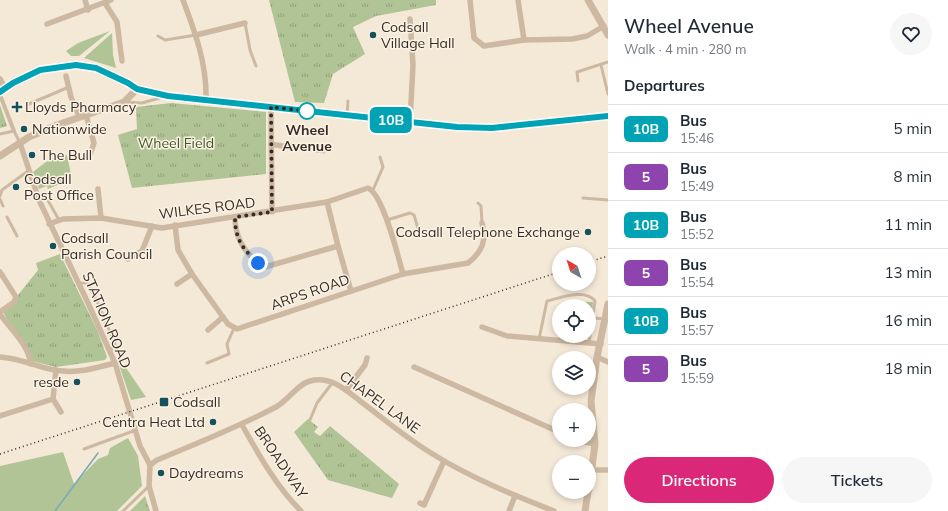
<!DOCTYPE html>
<meta charset="utf-8">
<style>
body{margin:0;font-family:Mulish,sans-serif;background:#f6f6f7;color:#1f2937;height:100vh;display:flex;flex-direction:column;font-size:15px;white-space:nowrap}
*{box-sizing:border-box;margin:0}
p{font-size:13px;color:#747a83}
.icon{flex:none;width:22px;height:22px;fill:none;stroke:currentColor;stroke-width:2;stroke-linecap:round;stroke-linejoin:round}
.map{position:relative;flex:1;overflow:hidden}
.side{display:flex;flex-direction:column;background:#fff;width:340px}
.side>*{flex:none}
.badge{padding:0 8px;border-radius:6px;font-size:14px;line-height:26px}
.needle{width:26px;rotate:321deg}
.fabs{position:absolute;left:552px;top:247px;display:grid;gap:8px}
.fabs a{display:grid;place-items:center;width:44px;height:44px;border-radius:50%;background:#fff;box-shadow:0 2px 6px #0003;font-size:20px}
.you{position:absolute;width:20px;height:20px;margin:-10px;border:3px solid #fff;border-radius:50%;background:#1a73e8;box-shadow:0 0 0 6px #1a73e833}
.map>.badge{position:absolute;translate:-50% -50%;box-shadow:0 0 0 2px #fff}
h2{padding:0 16px;font-size:15px;line-height:36px}
.round{display:grid;place-items:center;flex:none;width:42px;height:42px;border-radius:21px;background:#f6f6f7}
.head{display:flex;align-items:center;justify-content:space-between;height:68px;padding:0 16px}
h1{font-size:19px;font-weight:600;line-height:30px}
.action{display:flex;gap:8px;margin-top:auto;padding:8px 16px}
.action a{flex:1;height:46px;border-radius:24px;background:#db2777;color:#fff;font-size:16px;font-weight:600;line-height:46px;text-align:center}
.action a+a{background:#f6f6f7;color:#1f2937}
ul{padding:0;list-style:none}
li{display:flex;align-items:center;gap:12px;height:48px;padding:0 16px;border-top:1px solid #e0e1e3}
li div{flex:1}
li b{display:block;font-size:15px}
li em{font-style:normal}
li .badge{min-width:44px;font-weight:700;text-align:center}
main{display:flex;flex:1;min-height:0}
.map>svg:first-child{display:block}
.green{fill:#b1c496}
.park{fill:url(#park-tufts)}
.lines{fill:none;stroke-linecap:round;stroke-linejoin:round}
.stream{stroke:#73abb3;stroke-width:1.5}
.service{stroke:#cdb9a2;stroke-width:3}
.pedestrian{stroke:#cdb9a2;stroke-width:4}
.minor{stroke:#cdb9a2;stroke-width:5.5}
.tertiary{stroke:#cdb9a2;stroke-width:7}
.rail{stroke:#362c25;stroke-width:1.5;stroke-dasharray:1 3;stroke-linecap:butt}
.line-casing{stroke:#fff;stroke-width:9}
.line{stroke:#00a3b4;stroke-width:6}
.walk{stroke:#362c25;stroke-width:4;stroke-dasharray:0 7.2}
.poi-dot{fill:#17525c;stroke:#fbf2e4;stroke-width:1.5}
.stop-dot{fill:#fff;stroke:#00a3b4;stroke-width:2}
.labels{text-anchor:middle;dominant-baseline:central;stroke-width:3;stroke-linejoin:round;paint-order:stroke}
.poi-label{font-size:14px;fill:#362c25;stroke:#fbf2e4;text-anchor:start}
.stop-label{font-size:14px;font-weight:bold;fill:#362c25;stroke:#fbf2e4}
.park-label{font-size:14px;fill:#415726;stroke:#fbf2e4}
.street-label{font-size:14px;fill:#362c25;stroke:#fbf2e4}
</style>
<main>
<div class="map">
<svg width="608" height="511" viewBox="0 0 608 511">
<defs>
<pattern id="park-tufts" width="24" height="20" patternUnits="userSpaceOnUse"><rect width="24" height="20" fill="#b1c496"/><path d="M3 7l-1-3M5 7V3M7 7l1-3M15 17l-1-3M17 17v-4M19 17l1-3" fill="none" stroke="#919f7a"/></pattern>
</defs>
<rect width="100%" height="100%" fill="#f4e8d7"/>
<!-- green -->
<g class="green">
<polygon points="110,31 79,56 71,56 66,51 78,43"/>
<polygon points="112,33 113,55 116,68 84,58"/>
<polygon points="67,155 72,179 48,189 47,186 39,189 33,172 46,162"/>
<polygon points="586,302 593,302 591,320 589,320 589,306 585,306"/>
<polygon points="118,362 124,365 146,397 131,400"/>
<polygon points="128,438 138,456 142,486 117,511 0,511 0,466 63,452 74,484 98,459 108,455 110,448"/>
</g>
<!-- park -->
<g class="park">
<polygon points="269,0 436,0 436,5 376,16 353,27 365,54 333,74 324,103 295,102"/>
<polygon points="171,103 266,112 266,174 132,188 118,135 137,129 136,107"/>
<polygon points="0,105 7,126 0,128"/>
<path d="M 60,254 L 98,332 L 107,357 L 105,360 L 56,367 L 32,361 C 28,342 23,343 12,329 C 9,324 6,317 3,312 L 18,299 L 18,295 L 38,270 L 36,263 Z"/>
<polygon points="308,419 318,427 314,432 320,436 330,426 399,484 392,498 328,480 294,432"/>
<polygon points="145,496 150,511 130,511"/>
</g>
<g class="lines">
<!-- stream -->
<polyline class="stream" points="55,511 98,453"/>
<!-- service -->
<g class="service">
<polyline points="245,23 250,50 256,66"/>
<polyline points="158,36 165,40 196,35"/>
<polyline points="601,65 608,94"/>
<polyline points="578,81 577,72 608,62"/>
<polyline points="125,102 142,103 163,97"/>
<polyline points="29,104 69,87"/>
<polyline points="347,115 348,101"/>
<polyline points="0,134 14,131 20,143"/>
<polyline points="294,148 324,152"/>
<polyline points="373,190 383,167 380,157"/>
<polyline points="37,195 46,197 59,220"/>
<polyline points="0,196 2,190 28,171"/>
<polyline points="583,198 608,200"/>
<polyline points="0,199 3,206"/>
<polyline points="478,203 481,206 482,223"/>
<polyline points="7,217 17,236"/>
<polyline points="387,220 410,213 414,215 419,232"/>
<polyline points="79,283 87,283 97,301 115,344 110,352"/>
<polyline points="593,318 605,319"/>
<path d="M 539,339 L 547,301 C 560,298 585,288 595,301 L 589,343"/>
<polyline points="207,363 229,354 227,344 234,328"/>
<polyline points="310,420 317,403 333,382"/>
<polyline points="84,449 136,430"/>
<polyline points="123,511 149,486"/>
</g>
<!-- pedestrian -->
<polyline class="pedestrian" points="0,95 14,131"/>
<!-- minor -->
<g class="minor">
<polyline points="85,0 88,10"/>
<path d="M 183,0 C 195,32 207,64 206,99"/>
<polyline points="470,0 474,38 484,46 524,40 572,39 587,36 604,26"/>
<polyline points="518,0 524,40"/>
<polyline points="105,3 117,22 122,61"/>
<polyline points="47,24 111,0"/>
<polyline points="196,35 245,23"/>
<polyline points="66,76 71,97 79,116"/>
<polyline points="0,79 5,88"/>
<polyline points="271,107 272,212"/>
<polyline points="86,115 94,143 90,155"/>
<polyline points="410,122 413,65 410,19"/>
<polyline points="20,143 39,200 88,303 115,363 140,446 150,465 149,486 156,511"/>
<polyline points="271,144 294,148"/>
<polyline points="98,189 101,218"/>
<polyline points="327,202 338,246 351,291"/>
<path d="M 235,217 C 235,239 245,255 265,267 L 338,246"/>
<path d="M 49,224 L 63,219 L 101,218 L 162,228 L 327,202 L 368,188 C 383,194 398,256 403,274"/>
<path d="M 175,225 L 178,250 L 192,274 L 228,324 L 237,329 L 403,274 L 468,263 C 482,252 487,241 482,223"/>
<polyline points="128,259 142,251 152,226"/>
<polyline points="0,272 16,297 14,302 0,312"/>
<polyline points="177,284 192,274"/>
<path d="M 0,314 C 11,330 28,344 31,364"/>
<polyline points="482,327 507,336 601,344"/>
<polyline points="208,330 223,317"/>
<path d="M 0,357 C 22,358 42,370 63,371 C 80,373 99,367 115,363"/>
<polyline points="597,357 608,362"/>
<polyline points="414,367 559,432"/>
<polyline points="346,390 365,365 367,358"/>
<polyline points="53,399 61,412"/>
<polyline points="0,416 53,399 56,370"/>
<path d="M 242,425 C 259,455 276,486 301,511"/>
<polyline points="576,440 595,444"/>
<path d="M 150,465 L 157,460 C 198,443 238,427 276,407 C 289,400 296,385 310,381 C 330,375 346,390 360,401 C 384,419 406,438 431,453 C 469,477 513,495 554,511"/>
<polyline points="592,470 608,470"/>
<polyline points="420,503 424,505 444,461"/>
<polyline points="509,511 515,496"/>
</g>
<!-- tertiary -->
<g class="tertiary">
<polyline points="588,0 608,35"/>
<polyline points="0,92 13,83 40,70 76,65 96,68 128,83 137,89 168,96 457,127 492,128 608,116"/>
<polyline points="0,156 29,137 57,125 124,102 137,89"/>
<polyline points="589,489 595,444 591,401 597,357 608,304"/>
<polyline points="585,511 588,492"/>
</g>
<!-- rail -->
<g class="rail">
<polyline points="589,262 608,256"/>
<polyline points="0,454 559,272"/>
</g>
</g>
<g class="lines">
<defs>
<polyline id="line" points="0,92 13,83 40,70 76,65 96,68 128,83 137,89 168,96 457,127 492,128 608,116"/>
</defs>
<!-- line casing -->
<use href="#line" class="line-casing"/>
<!-- line -->
<use href="#line" class="line"/>
<!-- walk -->
<path class="walk" d="M 258,263 C 242,248 235,239 235,217 L 272,212 L 271,107 L 307,111"/>
</g>
<!-- markers -->
<g class="poi-dot">
<circle cx="373" cy="35" r="4"/>
<path d="M15 101h4v4h4v4h-4v4h-4v-4h-4v-4h4z"/>
<circle cx="24" cy="129" r="4"/>
<circle cx="32" cy="155" r="4"/>
<circle cx="16" cy="187" r="4"/>
<circle cx="588" cy="232" r="4"/>
<circle cx="53" cy="246" r="4"/>
<circle cx="77" cy="382" r="4"/>
<rect x="159" y="397" width="10" height="10" rx="2"/>
<circle cx="213" cy="422" r="4"/>
<circle cx="161" cy="473" r="4"/>
</g>
<circle class="stop-dot" cx="307" cy="111" r="8"/>
<g class="labels">
<!-- poi labels -->
<g class="poi-label">
<text x="381" y="27">Codsall<tspan x="381" dy="16">Village Hall</tspan></text>
<text x="25" y="107">Lloyds Pharmacy</text>
<text x="32" y="129">Nationwide</text>
<text x="40" y="155">The Bull</text>
<text x="24" y="179">Codsall<tspan x="24" dy="16">Post Office</tspan></text>
<text x="580" y="232" text-anchor="end">Codsall Telephone Exchange</text>
<text x="61" y="238">Codsall<tspan x="61" dy="16">Parish Council</tspan></text>
<text x="69" y="382" text-anchor="end">resde</text>
<text x="173" y="402">Codsall</text>
<text x="205" y="422" text-anchor="end">Centra Heat Ltd</text>
<text x="169" y="473">Daydreams</text>
</g>
<!-- stop labels -->
<g class="stop-label">
<text x="307" y="130">Wheel<tspan x="307" dy="16">Avenue</tspan></text>
</g>
<!-- park labels -->
<g class="park-label">
<text x="176" y="143">Wheel Field</text>
</g>
<!-- street labels -->
<g class="street-label">
<text transform="translate(207 208) rotate(-7)">WILKES ROAD</text>
<text transform="translate(310 292) rotate(-19)">ARPS ROAD</text>
<text transform="translate(107 320) rotate(67)">STATION ROAD</text>
<text transform="translate(380 402) rotate(36)">CHAPEL LANE</text>
<text transform="translate(281 462) rotate(56)">BROADWAY</text>
</g>
</g>
</svg>
<div class="fabs">
<a><svg class="needle" viewBox="-14 -14 28 28"><path d="M0-13l5 13h-10z" fill="#e53935"/><path d="M0 13l5-13h-10z" fill="#747a83"/></svg></a>
<a><svg class="icon" aria-label="locate" viewBox="0 0 24 24"><circle cx="12" cy="12" r="6"/><path d="M12 2v4M12 18v4M2 12h4M18 12h4"/></svg></a>
<a><svg class="icon" aria-label="layers" viewBox="0 0 24 24"><path d="M12 4l9 5-9 5-9-5zM3 14l9 5 9-5"/></svg></a>
<a>+</a>
<a>−</a>
</div>
<div class="you" style="left:258px;top:263px"></div>
<b class="badge" style="left:391px;top:120px;background:#00a3b4;color:#fff">10B</b>
</div>
<section class="side">
<div class="head"><div><h1>Wheel Avenue</h1><p>Walk · 4 min · 280 m</p></div><a class="round"><svg class="icon" aria-label="heart" viewBox="0 0 24 24"><path d="M12 20l-8-8c-3-5 5-10 8-4 3-6 11-1 8 4z"/></svg></a></div>
<h2>Departures</h2>
<ul>
<li><span class="badge" style="background:#00a3b4;color:#fff">10B</span><div><b>Bus</b><p>15:46</p></div><em>5 min</em></li>
<li><span class="badge" style="background:#8e44ad;color:#fff">5</span><div><b>Bus</b><p>15:49</p></div><em>8 min</em></li>
<li><span class="badge" style="background:#00a3b4;color:#fff">10B</span><div><b>Bus</b><p>15:52</p></div><em>11 min</em></li>
<li><span class="badge" style="background:#8e44ad;color:#fff">5</span><div><b>Bus</b><p>15:54</p></div><em>13 min</em></li>
<li><span class="badge" style="background:#00a3b4;color:#fff">10B</span><div><b>Bus</b><p>15:57</p></div><em>16 min</em></li>
<li><span class="badge" style="background:#8e44ad;color:#fff">5</span><div><b>Bus</b><p>15:59</p></div><em>18 min</em></li>
</ul>
<div class="action"><a>Directions</a><a>Tickets</a></div>
</section>
</main>
